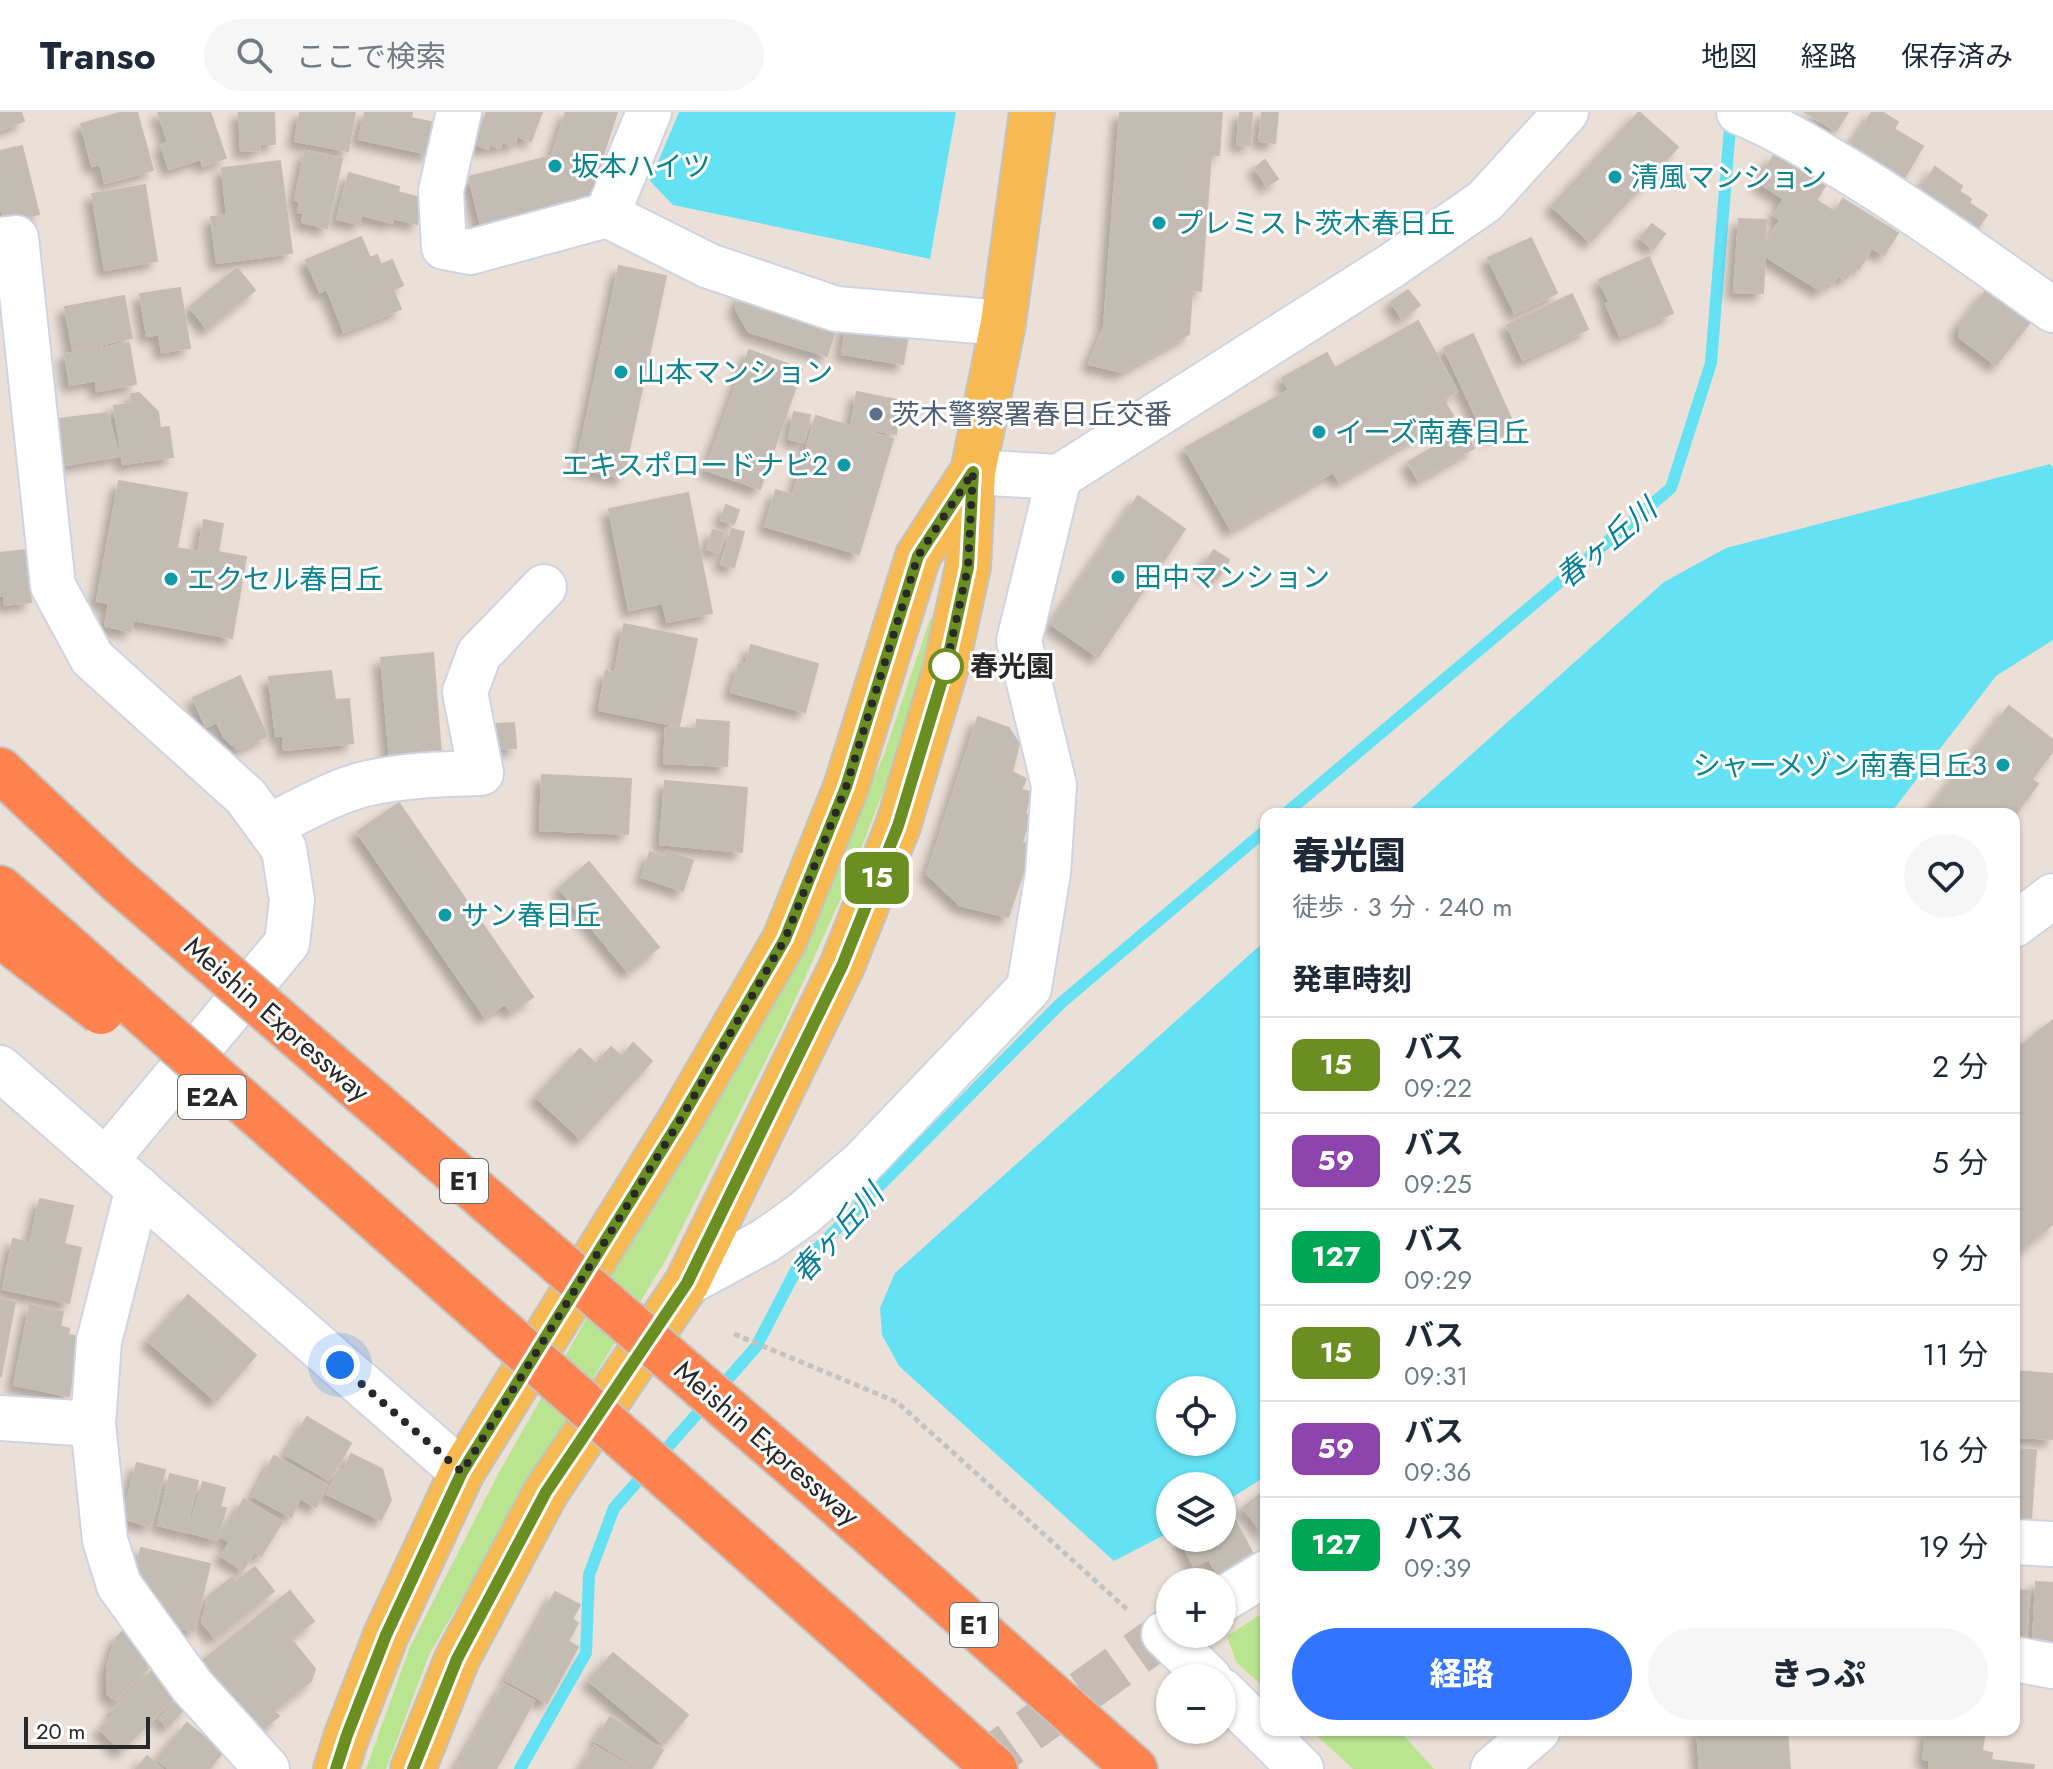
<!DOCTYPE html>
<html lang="ja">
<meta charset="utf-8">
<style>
body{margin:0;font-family:Jost,"Noto Sans JP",sans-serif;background:#f6f6f7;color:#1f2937;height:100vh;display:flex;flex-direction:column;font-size:30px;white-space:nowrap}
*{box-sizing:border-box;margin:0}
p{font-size:26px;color:#747a83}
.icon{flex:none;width:44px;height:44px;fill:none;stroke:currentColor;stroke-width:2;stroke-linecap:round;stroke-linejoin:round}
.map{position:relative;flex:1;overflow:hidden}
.sheet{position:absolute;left:1260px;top:696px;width:760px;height:928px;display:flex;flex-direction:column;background:#fff;border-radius:16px;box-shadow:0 2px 6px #0004}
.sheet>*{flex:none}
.badge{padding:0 16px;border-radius:12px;font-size:28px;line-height:52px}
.controls{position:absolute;left:1156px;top:1264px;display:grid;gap:16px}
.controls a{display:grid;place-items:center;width:80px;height:80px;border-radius:50%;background:#fff;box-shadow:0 2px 6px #0004;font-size:40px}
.scale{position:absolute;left:24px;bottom:20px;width:126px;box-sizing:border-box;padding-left:8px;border:4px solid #282828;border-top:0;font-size:22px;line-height:28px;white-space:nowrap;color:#282828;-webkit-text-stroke:6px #fff;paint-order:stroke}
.you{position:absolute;width:40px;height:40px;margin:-20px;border:6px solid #fff;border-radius:50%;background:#1a73e8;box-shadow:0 0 0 12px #1a73e833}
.map>.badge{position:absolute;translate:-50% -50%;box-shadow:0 0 0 4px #fff}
h2{padding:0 32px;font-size:30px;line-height:72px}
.round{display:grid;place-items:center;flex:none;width:84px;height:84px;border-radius:42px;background:#f6f6f7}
.head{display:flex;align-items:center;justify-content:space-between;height:136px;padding:0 32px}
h1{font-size:38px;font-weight:800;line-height:60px}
.action{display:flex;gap:16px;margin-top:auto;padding:16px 32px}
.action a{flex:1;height:92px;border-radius:48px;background:#3174ff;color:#fff;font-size:32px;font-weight:800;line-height:92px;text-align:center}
.action a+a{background:#f6f6f7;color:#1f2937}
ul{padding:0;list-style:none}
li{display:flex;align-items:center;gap:24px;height:96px;padding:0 32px;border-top:2px solid #e0e1e3}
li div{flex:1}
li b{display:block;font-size:30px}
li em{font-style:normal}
li .badge{min-width:88px;font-weight:700;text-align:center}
header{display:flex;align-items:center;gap:48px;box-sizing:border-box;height:112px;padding:0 40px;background:#fff;border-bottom:2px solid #e0e1e3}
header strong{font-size:38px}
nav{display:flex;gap:44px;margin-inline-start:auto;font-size:28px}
.search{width:560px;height:72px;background:#f6f6f7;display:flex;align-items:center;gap:20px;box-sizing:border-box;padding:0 28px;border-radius:44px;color:#747a83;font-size:30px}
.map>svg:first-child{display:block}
.green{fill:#b9e591}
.water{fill:#65e1f4;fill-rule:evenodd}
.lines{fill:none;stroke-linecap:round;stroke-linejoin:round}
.stream{stroke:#65e1f4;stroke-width:12}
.building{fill:#c2bcb4;stroke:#c6bcb2;stroke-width:2;filter:url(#shadow)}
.minor-tunnel{stroke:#c4bbb5;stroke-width:44;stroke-dasharray:44 22;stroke-linecap:butt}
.minor-casing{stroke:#cdd4e2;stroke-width:48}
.major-casing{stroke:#c3c3c3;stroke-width:48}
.highway-casing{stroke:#c3c3c3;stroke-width:48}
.path{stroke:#c3c3c3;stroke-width:5;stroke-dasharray:6 4;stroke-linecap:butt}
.minor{stroke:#fff;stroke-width:44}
.major{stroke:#f7ba52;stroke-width:44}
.highway{stroke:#ff834f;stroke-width:44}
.highway-bridge-casing{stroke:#c3c3c3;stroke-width:48;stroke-linecap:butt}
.highway-bridge{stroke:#ff834f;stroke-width:44}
.line-casing{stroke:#fff;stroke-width:18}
.line{stroke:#6b8e23;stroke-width:12}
.walk{stroke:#282828;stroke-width:8;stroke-dasharray:0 14.4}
.culture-dot{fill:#0f9aa8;stroke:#fff;stroke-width:3}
.service-dot{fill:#5c6f8a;stroke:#fff;stroke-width:3}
.stop-dot{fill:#fff;stroke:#6b8e23;stroke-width:4}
.labels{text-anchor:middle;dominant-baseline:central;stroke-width:6;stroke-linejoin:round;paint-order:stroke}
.shield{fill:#fff;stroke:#686868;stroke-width:2}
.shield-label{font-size:26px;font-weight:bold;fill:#282828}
.culture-label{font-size:28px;fill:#0d838f;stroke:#fff;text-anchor:start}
.service-label{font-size:28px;fill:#4e5e75;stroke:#fff;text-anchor:start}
.stop-label{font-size:28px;font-weight:bold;fill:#282828;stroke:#fff;text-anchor:start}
.street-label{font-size:28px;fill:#282828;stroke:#fff}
.water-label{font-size:30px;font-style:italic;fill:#077d9c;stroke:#fff}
</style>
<header>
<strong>Transo</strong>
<div class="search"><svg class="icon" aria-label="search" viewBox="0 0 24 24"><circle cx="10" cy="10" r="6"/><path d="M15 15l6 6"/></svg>ここで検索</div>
<nav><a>地図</a><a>経路</a><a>保存済み</a></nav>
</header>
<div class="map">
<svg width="2053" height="1657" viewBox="0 0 2053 1657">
<defs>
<filter id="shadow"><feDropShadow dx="-7" dy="7" stdDeviation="4" flood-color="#0004"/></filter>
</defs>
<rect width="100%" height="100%" fill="#ebe0d8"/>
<!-- green -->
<g class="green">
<polygon points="936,506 895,649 849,768 785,910 667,1146 531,1367 429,1543 386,1657 366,1657 410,1535 498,1362 638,1116 777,887 883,645 930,507"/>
<polygon points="1266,1499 1266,1577 1236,1550 1227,1524"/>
<polygon points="1311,1618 1399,1618 1434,1657 1353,1657"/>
</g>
<!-- water -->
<g class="water">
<polygon points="679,0 956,0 930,147 673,93 650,69"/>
<polygon points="2050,352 2053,356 2053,528 1996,564 1890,702 1405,702 1664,470 1726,436"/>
<path d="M 1266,828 L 1266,1364 L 1222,1392 L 1222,1374 L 1170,1374 L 1170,1420 L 1114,1449 L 899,1254 L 882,1223 L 880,1196 L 895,1161 ZM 1170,1278 L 1222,1278 L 1222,1330 L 1170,1330 Z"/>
</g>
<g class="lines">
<!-- stream -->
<g class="stream">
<polyline points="1285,702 1671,376 1711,251 1731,3"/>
<polyline points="520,1657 586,1541 589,1463 614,1396 756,1235 796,1158 1061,891 1266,718"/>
</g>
</g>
<!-- building -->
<g class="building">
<polygon points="0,0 21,0 24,9 0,18"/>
<polygon points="123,0 137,0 153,58 105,71 100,52 92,54 81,12"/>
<polygon points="158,0 210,0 226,46 203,54 201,47 169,57 161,33 168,30"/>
<polygon points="239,0 274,0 275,32 259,32 260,38 241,39"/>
<polygon points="300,0 355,0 348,39 295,29"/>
<polygon points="365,0 412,0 411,6 435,11 429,42 359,27"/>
<polygon points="487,0 542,0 531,29 517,24 514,34 502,30 500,36 490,32 488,37 474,32"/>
<polygon points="566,0 617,0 589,86 481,114 469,65 552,44"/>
<polygon points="1120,0 1222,0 1219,43 1211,43 1201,179 1192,178 1189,222 1121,260 1089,252 1104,215"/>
<polygon points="1240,0 1252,0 1250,33 1237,32"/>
<polygon points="1262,0 1278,0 1275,31 1259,29"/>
<polygon points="1639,0 1678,35 1590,130 1552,94"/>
<polygon points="1805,0 1848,0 1836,19"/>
<polygon points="1872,0 1882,0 1898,10 1894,17 1923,34 1901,71 1848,38"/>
<polygon points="22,34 39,102 5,110 0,93 0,39"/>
<polygon points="305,39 342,47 327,116 302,110 304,101 298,100 300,89 295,88"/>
<polygon points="1774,43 1825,74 1816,88 1835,100 1843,87 1898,121 1884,143 1872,136 1859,157 1854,154 1846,167 1838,163 1832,172 1827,170 1821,179 1765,144 1763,181 1734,180 1739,107 1766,108 1765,132 1780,108 1774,103 1784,87 1758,70"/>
<polygon points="1265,48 1278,67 1267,74 1255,56"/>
<polygon points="280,49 292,141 217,151 211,105 227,103 222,56"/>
<polygon points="1935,55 1962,74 1959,79 1971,87 1969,91 1987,103 1972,124 1916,84"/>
<polygon points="349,61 399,75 398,80 423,87 417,112 393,106 392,111 362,103 359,112 337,107"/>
<polygon points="145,73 157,149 105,158 92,82"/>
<polygon points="1652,112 1665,122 1653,137 1640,126"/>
<polygon points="361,125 370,146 377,143 381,153 392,148 403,173 393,178 401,197 344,220 327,177 320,180 306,148"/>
<polygon points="1531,126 1557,181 1515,201 1488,146"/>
<polygon points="1649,145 1673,201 1620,224 1606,192 1610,191 1599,168"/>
<polygon points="619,154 666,164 623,366 576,356"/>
<polygon points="237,156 255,178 207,217 190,195"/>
<polygon points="180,176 190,236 162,240 159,222 147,224 140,182"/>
<polygon points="1988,176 2031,209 1996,253 1959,225 1959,213"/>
<polygon points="1408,178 1420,193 1402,206 1391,190"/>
<polygon points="740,182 837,212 827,244 749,220 736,197"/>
<polygon points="1572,182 1588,217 1523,248 1507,213"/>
<polygon points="124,184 132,226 73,238 65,195"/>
<polygon points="847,209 909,218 903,252 842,242"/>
<polygon points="1418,209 1457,279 1443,287 1453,304 1339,369 1333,360 1231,418 1185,336 1289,278 1282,266 1327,241 1335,256"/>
<polygon points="1473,222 1514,313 1486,326 1444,236"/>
<polygon points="129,231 136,272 97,279 96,268 70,273 65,242"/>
<polygon points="749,238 802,257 760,377 706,358"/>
<polygon points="857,280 901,289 896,322 851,314"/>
<polygon points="139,281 158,300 160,316 169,315 173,345 123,352 114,294 132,292 131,282"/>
<polygon points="794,300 810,303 804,330 789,327"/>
<polygon points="107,301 119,344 65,353 57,307"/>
<polygon points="816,304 893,327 859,442 765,414 776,378 793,383"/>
<polygon points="1464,318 1474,336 1418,368 1408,350"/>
<polygon points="119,369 187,381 177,436 198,440 204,408 223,412 218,440 246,445 232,526 133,508 131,519 105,514 109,491 97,489"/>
<polygon points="688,381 712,501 667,510 663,491 629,498 609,397"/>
<polygon points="1138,384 1185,417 1098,545 1051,512"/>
<polygon points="726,393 739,398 734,412 721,408"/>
<polygon points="732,417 744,420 734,455 721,452"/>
<polygon points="713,418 724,421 719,440 707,437"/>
<polygon points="26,438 31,490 5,493 4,484 0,484 0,441"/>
<polygon points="1214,438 1229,448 1217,467 1201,457"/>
<polygon points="624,512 697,527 679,614 599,598 606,559 615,561"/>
<polygon points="751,533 818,552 805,600 731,580 739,552 746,553"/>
<polygon points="433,541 441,642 390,647 381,546"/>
<polygon points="331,559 335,588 349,587 353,631 284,638 283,623 276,624 269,565"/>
<polygon points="240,564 267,624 238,637 224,625 217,610 206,615 193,586"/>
<polygon points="2009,594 2053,628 2053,639 2032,667 2038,672 2014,704 2014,702 1926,702"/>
<polygon points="978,605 1009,616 1019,632 1012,660 1026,667 1021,678 1031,680 1025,702 1030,704 1022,730 1032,735 1008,805 960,793 927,762"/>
<polygon points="697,608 729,610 727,654 664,651 666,615 696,617"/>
<polygon points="514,611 516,636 497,637 496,612"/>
<polygon points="542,663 631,667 628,722 540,718"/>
<polygon points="665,669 747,676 742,740 660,732"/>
<polygon points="399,691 533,885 511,900 505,892 485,905 357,720"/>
<polygon points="667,739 693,748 683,779 642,765 650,740 665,745"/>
<polygon points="589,750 659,835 628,860 559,776"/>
<polygon points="2053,908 2053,1112 2014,1144 2014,939"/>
<polygon points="633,931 652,949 581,1027 536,985 580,937 596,952 611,935 622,945"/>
<polygon points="40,1087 73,1094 64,1132 81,1136 69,1191 3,1177 13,1127 30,1131"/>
<polygon points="188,1183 256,1243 216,1289 148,1229"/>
<polygon points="0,1187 15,1190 1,1264 0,1264"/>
<polygon points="30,1193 63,1200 60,1214 69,1217 68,1223 80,1225 69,1284 14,1273"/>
<polygon points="2014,1259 2053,1262 2053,1327 2019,1325 2021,1290 2014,1290"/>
<polygon points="307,1305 351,1331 329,1368 286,1343"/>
<polygon points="2014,1337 2036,1338 2031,1407 2014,1406"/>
<polygon points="351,1342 382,1357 391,1388 381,1408 327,1382 338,1358 343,1360"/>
<polygon points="274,1344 327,1373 316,1395 300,1386 291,1405 253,1384"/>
<polygon points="137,1351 165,1358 150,1414 122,1406"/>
<polygon points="170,1362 198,1369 185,1420 158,1413"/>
<polygon points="203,1370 225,1376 220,1395 226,1396 217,1428 188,1420"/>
<polygon points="1266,1377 1266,1424 1243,1396"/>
<polygon points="244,1387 282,1410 261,1444 254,1439 243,1458 221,1444 230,1430 221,1425"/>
<polygon points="1231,1400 1252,1440 1216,1460 1209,1447 1194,1454 1180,1428 1183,1426 1222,1426 1222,1405"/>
<polygon points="141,1436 210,1452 194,1519 157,1510 162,1489 154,1487 156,1477 133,1472"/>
<polygon points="255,1455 274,1479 215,1526 202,1510 209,1484 232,1465 235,1470"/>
<polygon points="2036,1470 2053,1471 2053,1530 2033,1529"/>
<polygon points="2014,1478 2029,1479 2026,1530 2014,1530"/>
<polygon points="290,1479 314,1509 291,1527 315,1557 311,1569 274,1599 279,1604 257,1622 201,1550"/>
<polygon points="555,1480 580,1493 572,1507 578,1511 568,1529 578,1535 547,1591 506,1568"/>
<polygon points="123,1519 154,1550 116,1588 107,1582 107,1556 116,1526"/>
<polygon points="613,1541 688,1603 664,1632 589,1569"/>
<polygon points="154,1557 179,1581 121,1639 100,1617 115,1602 112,1599"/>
<polygon points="504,1572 534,1589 496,1657 456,1657"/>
<polygon points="180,1584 189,1591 168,1615 160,1607"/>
<polygon points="610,1605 663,1638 651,1657 640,1657 595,1629"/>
<polygon points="187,1611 223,1640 209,1657 169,1657 157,1647"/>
<polygon points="1697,1618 1787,1618 1790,1657 1700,1657"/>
<polygon points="1927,1618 1985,1618 1982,1639 1992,1641 1991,1648 2034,1653 2033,1657 1929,1657 1930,1648 1923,1647"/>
<polygon points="595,1634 634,1657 581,1657"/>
<polygon points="147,1644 162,1657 136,1657"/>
</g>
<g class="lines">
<!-- minor-tunnel -->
<polyline class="minor-tunnel" points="975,1657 1164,1522"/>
<defs>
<g id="minor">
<polyline points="459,0 441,79 444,135 470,140 607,103 709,154 836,197 1003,211"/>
<path d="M 1739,0 C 1769,12 1797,28 1825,45 C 1904,91 1978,145 2053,198"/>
<polyline points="607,103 649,0"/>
<polyline points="0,128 16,126 53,474 92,546 246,685 284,737 292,788 287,831 106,1048"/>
<polyline points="973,360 1059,365 1391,154 1485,89 1566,0"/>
<path d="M 268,715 C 296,701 335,679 365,672 C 403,663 442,662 481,661 L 465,580 L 479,542 L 544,475"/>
<polyline points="2014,813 2053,784"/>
<polyline points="0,956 462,1360"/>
<polyline points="138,1076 99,1229 93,1312 105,1428 119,1473 192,1574 267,1657"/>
<polyline points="687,1171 765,1129 803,1102 862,1051 1029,876 1048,761 1054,673 1019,529 1059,365"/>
<polyline points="0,1306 93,1312"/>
<polyline points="2014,1430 2053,1432"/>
<polyline points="1222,1488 1266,1461"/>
<polyline points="1170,1519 1164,1522 1209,1566"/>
<polyline points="2014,1547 2053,1554"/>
<polyline points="1222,1579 1301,1657"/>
<polyline points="1493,1657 1538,1618"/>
</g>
<g id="major">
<polyline points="336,1657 347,1623 386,1523 462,1360 679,1010 785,827 846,675 918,444 971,362"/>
<polyline points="413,1657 457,1547 546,1380 687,1171 842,854 898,714 946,555 968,455 973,360 1003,211 1032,0"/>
</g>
<g id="highway">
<polyline points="0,658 117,768"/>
<polyline points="0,776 60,828"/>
<polyline points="0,823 39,853"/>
<polyline points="812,1370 1135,1657"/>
<polyline points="746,1435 995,1657"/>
</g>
</defs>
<!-- minor casing -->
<use href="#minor" class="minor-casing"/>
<!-- major casing -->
<use href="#major" class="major-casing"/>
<!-- highway casing -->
<use href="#highway" class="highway-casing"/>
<!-- path -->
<polyline class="path" points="734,1222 897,1290 1130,1500"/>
<!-- minor -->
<use href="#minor" class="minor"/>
<!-- major -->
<use href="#major" class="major"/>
<!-- highway -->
<use href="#highway" class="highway"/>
<defs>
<g id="highway-bridge">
<polyline points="117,768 812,1370"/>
<polyline points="60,828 746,1435"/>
<polyline points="39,853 101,900"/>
</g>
</defs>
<!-- highway-bridge casing -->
<use href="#highway-bridge" class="highway-bridge-casing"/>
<!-- highway-bridge -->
<use href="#highway-bridge" class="highway-bridge"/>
</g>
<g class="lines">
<defs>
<polyline id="line" points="336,1657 347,1623 386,1523 462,1360 679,1010 785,827 846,675 918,444 973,360 968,455 946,555 898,714 842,854 687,1171 546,1380 457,1547 413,1657"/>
</defs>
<!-- line casing -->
<use href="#line" class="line-casing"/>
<!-- line -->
<use href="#line" class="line"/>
<!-- walk -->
<polyline class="walk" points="340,1253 462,1360 679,1010 785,827 846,675 918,444 973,360 968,455 946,554"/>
</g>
<!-- markers -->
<g class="culture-dot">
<circle cx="555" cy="54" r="8"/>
<circle cx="1615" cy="65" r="8"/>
<circle cx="1159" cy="111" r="8"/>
<circle cx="621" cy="260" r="8"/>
<circle cx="1319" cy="320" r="8"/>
<circle cx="844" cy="353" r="8"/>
<circle cx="1118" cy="465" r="8"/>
<circle cx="171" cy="467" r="8"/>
<circle cx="2003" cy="653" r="8"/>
<circle cx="445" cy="803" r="8"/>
</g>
<circle class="service-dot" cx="876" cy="302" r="8"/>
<circle class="stop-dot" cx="946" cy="554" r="16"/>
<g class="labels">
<!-- shield labels -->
<g class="shield">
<rect x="178" y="963" width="68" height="44" rx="6"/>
<rect x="440" y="1047" width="48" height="44" rx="6"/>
<rect x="950" y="1491" width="48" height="44" rx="6"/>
</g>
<g class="shield-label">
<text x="212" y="985">E2A</text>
<text x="464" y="1069">E1</text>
<text x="974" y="1513">E1</text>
</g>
<!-- culture labels -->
<g class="culture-label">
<text x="571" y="54">坂本ハイツ</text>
<text x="1631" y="65">清風マンション</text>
<text x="1175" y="111">プレミスト茨木春日丘</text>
<text x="637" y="260">山本マンション</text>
<text x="1335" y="320">イーズ南春日丘</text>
<text x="828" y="353" text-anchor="end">エキスポロードナビ2</text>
<text x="1134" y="465">田中マンション</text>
<text x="187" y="467">エクセル春日丘</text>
<text x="1987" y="653" text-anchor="end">シャーメゾン南春日丘3</text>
<text x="461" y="803">サン春日丘</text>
</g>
<!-- service labels -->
<g class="service-label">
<text x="892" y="302">茨木警察署春日丘交番</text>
</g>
<!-- stop labels -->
<g class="stop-label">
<text x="970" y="554">春光園</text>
</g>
<!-- street labels -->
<g class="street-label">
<text transform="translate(277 907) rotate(41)">Meishin Expressway</text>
<text transform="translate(767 1331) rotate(41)">Meishin Expressway</text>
</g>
<!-- water labels -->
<g class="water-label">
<text transform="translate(1606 431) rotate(-40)">春ヶ丘川</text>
<text transform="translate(837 1121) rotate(-48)">春ヶ丘川</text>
</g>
</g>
</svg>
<div class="controls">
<a><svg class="icon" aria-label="locate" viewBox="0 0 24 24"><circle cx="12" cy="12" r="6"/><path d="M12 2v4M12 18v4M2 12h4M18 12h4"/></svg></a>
<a><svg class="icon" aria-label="layers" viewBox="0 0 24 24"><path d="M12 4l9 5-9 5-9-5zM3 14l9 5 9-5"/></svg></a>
<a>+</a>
<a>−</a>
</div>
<div class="scale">20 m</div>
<div class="you" style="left:340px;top:1253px"></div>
<b class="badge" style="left:877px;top:766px;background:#6b8e23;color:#fff">15</b>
<section class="sheet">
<div class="head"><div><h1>春光園</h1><p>徒歩 · 3 分 · 240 m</p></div><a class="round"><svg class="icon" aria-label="heart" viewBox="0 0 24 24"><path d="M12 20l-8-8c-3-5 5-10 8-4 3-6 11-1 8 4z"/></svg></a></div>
<h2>発車時刻</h2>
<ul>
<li><span class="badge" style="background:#6b8e23;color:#fff">15</span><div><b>バス</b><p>09:22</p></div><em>2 分</em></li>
<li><span class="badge" style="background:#8e44ad;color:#fff">59</span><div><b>バス</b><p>09:25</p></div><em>5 分</em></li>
<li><span class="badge" style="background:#00a651;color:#fff">127</span><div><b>バス</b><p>09:29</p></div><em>9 分</em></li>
<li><span class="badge" style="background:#6b8e23;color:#fff">15</span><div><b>バス</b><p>09:31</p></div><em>11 分</em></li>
<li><span class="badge" style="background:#8e44ad;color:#fff">59</span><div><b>バス</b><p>09:36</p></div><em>16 分</em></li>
<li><span class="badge" style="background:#00a651;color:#fff">127</span><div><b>バス</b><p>09:39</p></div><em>19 分</em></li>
</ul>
<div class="action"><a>経路</a><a>きっぷ</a></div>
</section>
</div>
